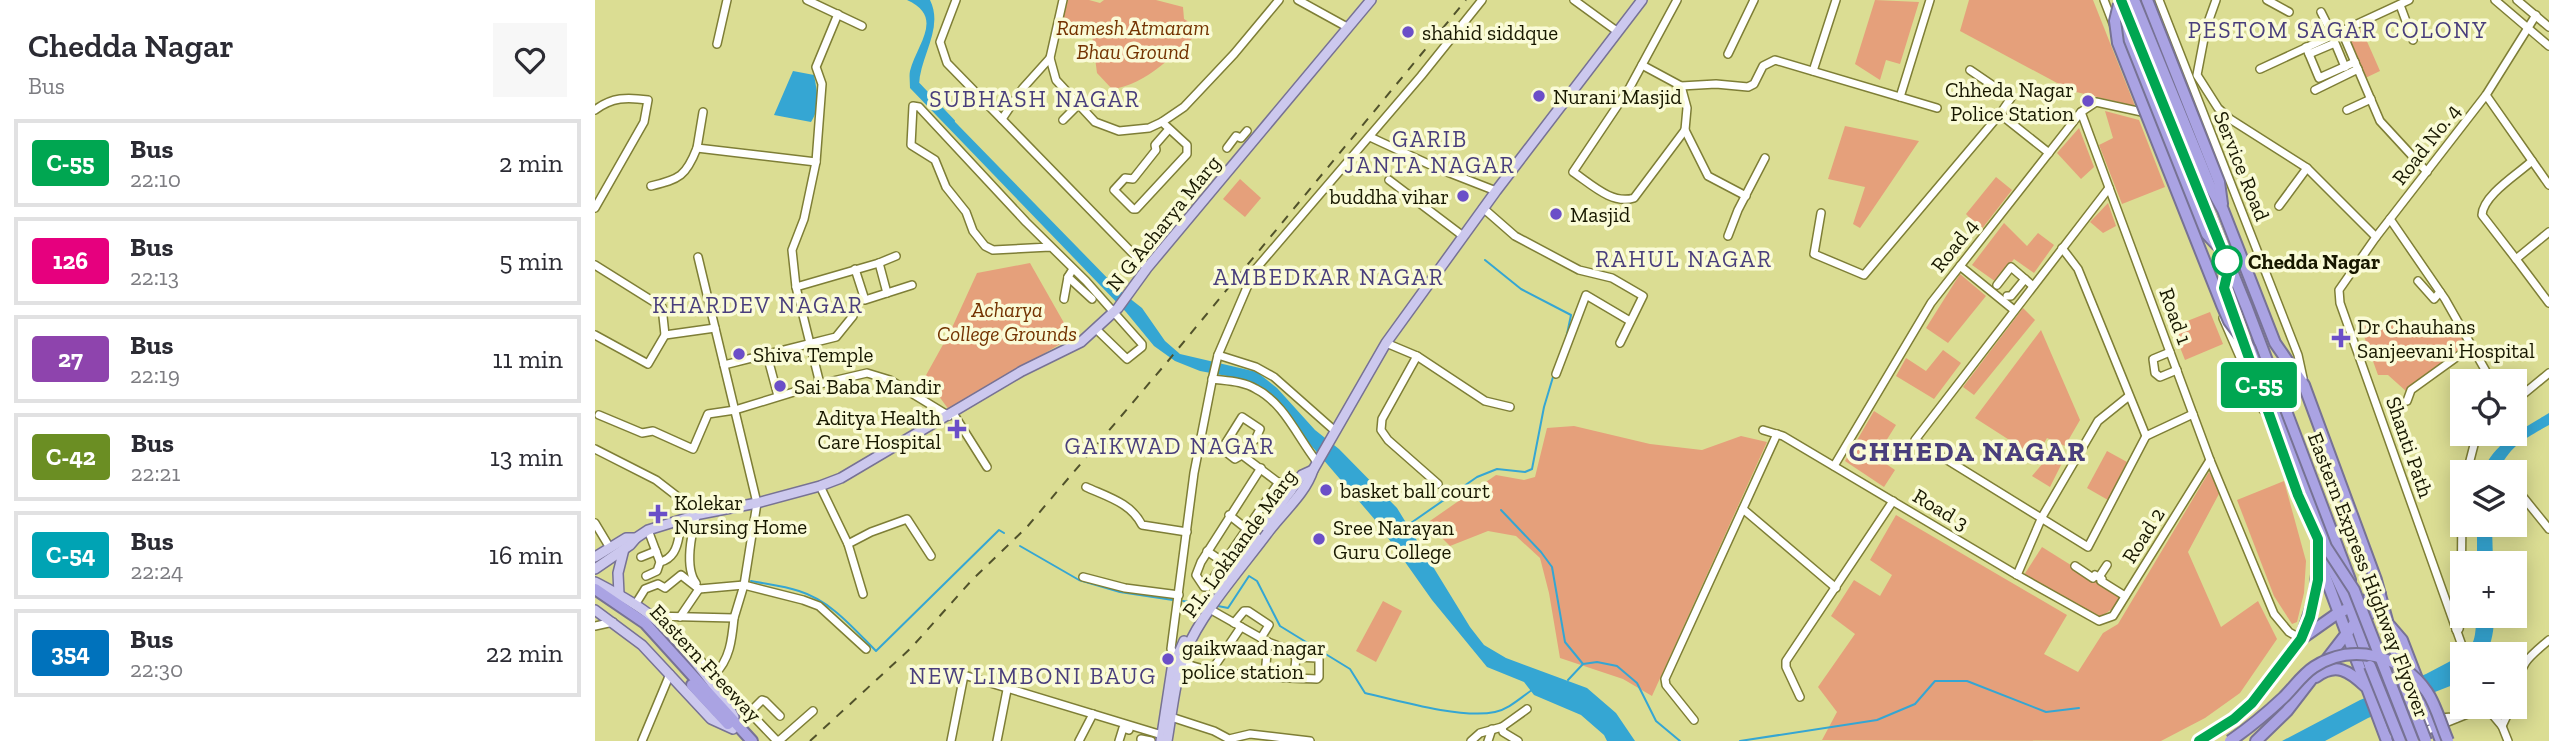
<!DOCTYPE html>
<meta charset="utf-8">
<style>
body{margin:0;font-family:"Zilla Slab",serif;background:#f7f7f7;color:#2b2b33;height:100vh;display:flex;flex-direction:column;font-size:26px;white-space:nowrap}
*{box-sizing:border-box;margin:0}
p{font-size:23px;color:#7c7c81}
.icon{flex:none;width:38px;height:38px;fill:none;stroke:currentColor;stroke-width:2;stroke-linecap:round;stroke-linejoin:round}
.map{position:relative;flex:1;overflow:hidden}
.panel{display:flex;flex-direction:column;background:#fff;width:595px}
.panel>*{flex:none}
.badge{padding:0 14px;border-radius:5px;font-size:24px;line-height:46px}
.buttons{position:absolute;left:1855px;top:369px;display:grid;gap:14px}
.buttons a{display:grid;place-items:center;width:77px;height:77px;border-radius:0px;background:#fff;box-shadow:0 4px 18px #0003;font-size:35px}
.map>.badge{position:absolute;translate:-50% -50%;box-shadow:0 0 0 4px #fff}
.round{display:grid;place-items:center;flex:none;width:74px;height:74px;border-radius:0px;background:#f7f7f7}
.summary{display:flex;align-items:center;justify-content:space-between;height:119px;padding:0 28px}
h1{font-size:33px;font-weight:600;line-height:52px}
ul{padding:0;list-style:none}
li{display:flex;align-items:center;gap:21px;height:88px;margin:0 14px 10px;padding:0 14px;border:4px solid #e1e1e2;border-radius:0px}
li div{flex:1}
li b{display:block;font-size:26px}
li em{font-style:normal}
li .badge{min-width:77px;font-weight:700;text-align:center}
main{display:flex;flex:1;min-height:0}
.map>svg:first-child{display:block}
.green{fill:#e5a07b}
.water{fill:#35a6d3}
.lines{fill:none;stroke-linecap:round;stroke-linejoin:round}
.stream{stroke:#35a6d3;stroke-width:2}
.minor-casing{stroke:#7e7e36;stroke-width:10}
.major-casing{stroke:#777294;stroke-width:12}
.highway-casing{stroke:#777294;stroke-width:14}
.minor{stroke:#fff;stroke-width:7}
.major{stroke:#ccc8ee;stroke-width:9}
.highway{stroke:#aaa3e3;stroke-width:10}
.rail{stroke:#51522b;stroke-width:2;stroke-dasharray:9 9;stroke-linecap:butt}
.highway-bridge-casing{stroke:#777294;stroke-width:14;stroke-linecap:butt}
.highway-bridge{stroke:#aaa3e3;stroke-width:10}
.line-casing{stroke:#fff;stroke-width:16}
.line{stroke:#00a651;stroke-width:10}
.poi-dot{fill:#6b4fc8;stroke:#fafbd7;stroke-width:2.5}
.stop-dot{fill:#fff;stroke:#00a651;stroke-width:3.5}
.labels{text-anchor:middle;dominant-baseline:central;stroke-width:7;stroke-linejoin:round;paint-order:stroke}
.park-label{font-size:21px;font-style:italic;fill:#733200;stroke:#fafbd7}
.poi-label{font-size:21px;fill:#181800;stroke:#fafbd7;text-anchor:start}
.street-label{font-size:21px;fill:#181800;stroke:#fafbd7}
.stop-label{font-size:21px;font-weight:bold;fill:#181800;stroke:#fafbd7;text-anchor:start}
.neighbourhood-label{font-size:23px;letter-spacing:2px;fill:#493e7c;stroke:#fafbd7}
.district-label{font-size:28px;font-weight:bold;letter-spacing:2px;fill:#493e7c;stroke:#fafbd7}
</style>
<main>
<section class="panel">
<div class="summary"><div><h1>Chedda Nagar</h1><p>Bus</p></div><a class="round"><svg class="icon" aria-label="heart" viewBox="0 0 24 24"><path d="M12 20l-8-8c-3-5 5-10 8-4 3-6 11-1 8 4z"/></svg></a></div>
<ul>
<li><span class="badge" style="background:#00a651;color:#fff">C-55</span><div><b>Bus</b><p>22:10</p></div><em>2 min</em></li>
<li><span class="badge" style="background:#e6007e;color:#fff">126</span><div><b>Bus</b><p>22:13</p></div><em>5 min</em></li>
<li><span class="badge" style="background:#8e44ad;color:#fff">27</span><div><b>Bus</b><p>22:19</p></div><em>11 min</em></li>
<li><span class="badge" style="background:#6b8e23;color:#fff">C-42</span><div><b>Bus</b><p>22:21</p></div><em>13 min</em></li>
<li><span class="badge" style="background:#00a3b4;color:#fff">C-54</span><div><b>Bus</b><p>22:24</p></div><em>16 min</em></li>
<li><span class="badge" style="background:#0072bc;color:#fff">354</span><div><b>Bus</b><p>22:30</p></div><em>22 min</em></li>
</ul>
</section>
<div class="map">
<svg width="1954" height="741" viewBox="0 0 1954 741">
<rect width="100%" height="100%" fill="#dbdd93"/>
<!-- green -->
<g class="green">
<path d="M 473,0 L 494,0 L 505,3 L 509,0 L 561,0 L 588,7 L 589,19 L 607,30 C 581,52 552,85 517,89 L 502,73 L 497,35 L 466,26 Z"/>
<polygon points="1280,0 1324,2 1305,64 1291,60 1285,80 1260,64"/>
<polygon points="1374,0 1498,0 1540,106 1477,91 1365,31"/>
<polygon points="1767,30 1785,71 1764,81 1745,38"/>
<polygon points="1510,111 1544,120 1570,187 1527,204 1504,145 1518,138"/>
<polygon points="1250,126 1324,141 1265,228 1258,224 1270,187 1233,179"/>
<polygon points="1484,128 1499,167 1486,179 1462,153"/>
<polygon points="1401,177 1417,190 1386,230 1371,214"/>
<polygon points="645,179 666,198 650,217 628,199"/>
<polygon points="1513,203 1521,226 1508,233 1495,222"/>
<polygon points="1409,223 1432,246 1443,233 1459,245 1439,273 1419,259 1401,282 1377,265"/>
<polygon points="435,263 477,337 354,410 330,377 355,332 382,273"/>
<polygon points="1365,274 1391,296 1353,343 1331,328"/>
<polygon points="1428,308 1440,320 1379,395 1368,387"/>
<polygon points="1615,312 1628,344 1590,360 1577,327"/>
<polygon points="1765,325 1862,326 1873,345 1812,392 1793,375 1783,375"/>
<polygon points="1446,330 1485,420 1470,446 1452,438 1441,457 1380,418"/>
<polygon points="1348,350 1366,363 1339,399 1301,376 1311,358 1331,371"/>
<polygon points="1279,411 1301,425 1281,457 1300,470 1289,487 1250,461"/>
<polygon points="979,426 1055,444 1107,450 1146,436 1172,442 1057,696 1028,679 965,658 954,593 945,558 921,536 893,531 855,546 832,523 901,475 929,480 940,477 952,428"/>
<polygon points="1512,451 1532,462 1513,500 1492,488"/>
<polygon points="1454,456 1467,463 1455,487 1437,476"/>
<polygon points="1614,472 1625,492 1593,552 1626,627 1663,601 1682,639 1645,693 1610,718 1566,741 1227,740 1242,712 1223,687 1260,634 1236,616 1259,580 1285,596 1297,575 1275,560 1301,515 1472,615 1449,654 1483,672 1508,633 1523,624"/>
<polygon points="1689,481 1711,561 1709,593 1702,622 1697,624 1679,596 1642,500"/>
<polygon points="1447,547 1527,597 1517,609 1504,618 1429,575"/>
<polygon points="788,601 807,611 781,662 761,651"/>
</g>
<!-- water -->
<g class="water">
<path d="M 312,0 L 335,0 C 349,28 325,56 324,85 L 524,290 L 547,308 L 570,341 L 585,354 L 662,372 L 682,388 L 720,430 L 744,449 L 802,508 L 875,627 L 889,645 L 911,658 L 992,688 L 1021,713 L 1040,741 L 1012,741 L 1009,735 L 986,715 L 939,695 L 929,682 L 892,667 L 837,600 L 781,521 L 714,443 L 681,400 L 664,386 L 643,378 L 605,371 L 580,361 L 559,346 L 531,312 L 315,88 C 315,82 314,76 315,71 C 322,44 350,17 312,0 Z"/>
<path d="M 198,71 L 219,75 C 222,91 226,108 216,122 L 179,115 Z"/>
<path d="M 1954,413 L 1954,425 C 1929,439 1915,445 1903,472 L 1887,472 C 1901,441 1926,430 1954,413 Z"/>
<polygon points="1882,525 1897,525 1898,563 1882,563"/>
<path d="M 1881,616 L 1899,616 C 1899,630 1897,642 1891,654 L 1868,654 C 1881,647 1881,630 1881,616 Z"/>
<polygon points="1867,655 1867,679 1863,683 1773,718 1730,741 1687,741 1765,700 1831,674"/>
</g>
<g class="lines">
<!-- stream -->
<g class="stream">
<polyline points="324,84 359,121"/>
<polyline points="890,260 926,289 976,315 971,339"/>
<polyline points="906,510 946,552 957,567 970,642 988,664"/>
<polyline points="813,525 882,477 902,469 930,472 937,469 949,407 958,377"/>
<polyline points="425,546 484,580 525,592 578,600"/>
<path d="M 156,581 C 171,584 189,586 204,591 C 236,601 258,628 281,651 L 404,530 L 409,533"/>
<polyline points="588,601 608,604"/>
<path d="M 623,606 L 633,608 L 654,576 L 662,581 L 685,626 L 755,669 L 770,693 C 804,701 867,719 900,712 C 914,709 925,698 937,690"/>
<polyline points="973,680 988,664 1002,662 1022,666 1042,683 1061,721 1085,741"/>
<polyline points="1145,741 1282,720 1320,704 1340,681 1372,681 1451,712 1484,708"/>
</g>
<defs>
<g id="minor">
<polyline points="212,0 267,26"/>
<polyline points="361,0 345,42 352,63 552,268"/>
<polyline points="468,0 455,58 461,80 500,122 524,131 554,128 567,122 589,107 639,54 684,0"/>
<polyline points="703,0 752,27"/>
<polyline points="979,0 1023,32"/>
<path d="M 1082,0 L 1035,87 L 978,172 C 996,184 1017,205 1039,198 L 1090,130 L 1092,108 L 1086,86"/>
<polyline points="1509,0 1519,26"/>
<polyline points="1564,0 1703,355 1708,378"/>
<polyline points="1621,0 1611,28 1602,75 1623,108 1635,119 1712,168 1781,237"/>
<polyline points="1672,0 1694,12"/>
<polyline points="1900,0 1954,46"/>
<polyline points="1922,0 1954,27"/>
<polyline points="1805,5 1818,40"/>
<polyline points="1726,12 1738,36"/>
<polyline points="1747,32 1785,121 1832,172"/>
<polyline points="122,44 132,0"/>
<polyline points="1711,47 1724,78 1760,62"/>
<polyline points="1133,54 1159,0"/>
<polyline points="1714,54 1740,43 1750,67"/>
<polyline points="1047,65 1086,86 1121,84 1153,87 1159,84 1168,66 1180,60 1342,108"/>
<polyline points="1665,69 1814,0"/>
<polyline points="1218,71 1241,0"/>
<polyline points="1720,90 1763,69"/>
<polyline points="1891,95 1954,185"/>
<polyline points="1305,97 1335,0"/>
<path d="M 0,110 C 17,97 32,97 53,100 L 49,122 L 0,208"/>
<polyline points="1752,110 1776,99"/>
<polyline points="108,112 102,148 221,162"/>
<polyline points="1486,112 1615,460 1679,614 1694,632 1706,639"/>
<polyline points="1405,114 1454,153"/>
<polyline points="407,119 428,88 455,58"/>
<polyline points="468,120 483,105"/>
<polyline points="567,122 592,145 592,154 541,209 538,209 519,190 530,178 538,179 561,150 560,145 574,129"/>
<polyline points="1090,130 1113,176 1151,196"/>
<polyline points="775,137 842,168 901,191"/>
<polyline points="632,148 641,136 646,138 652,131"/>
<polyline points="794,180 868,236"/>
<path d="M 56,186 C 85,179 91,176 102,148"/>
<polyline points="1514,188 1320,440 1493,547 1551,436 1598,414"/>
<polyline points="1684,206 1712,168"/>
<polyline points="888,208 920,236 984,270 1017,278 1048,296 1025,343"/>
<polyline points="1226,213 1219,254 1269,275 1405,114 1416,98 1375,70"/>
<polyline points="1795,219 1850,299 1897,382"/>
<polyline points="1954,232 1921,259 1954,303"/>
<polyline points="1133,236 1143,210 1170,158"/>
<polyline points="455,247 398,250 390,246 378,231 371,212 351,187 340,160 316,145 318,106 324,107 431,222 491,281 547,344 547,347 532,359 501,329"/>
<polyline points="1467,248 1483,269 1551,436"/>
<path d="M 1921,259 L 1887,215 C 1888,195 1923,174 1937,161"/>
<polyline points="284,263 292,293"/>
<polyline points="0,265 67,307 70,335 53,364 0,335"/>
<polyline points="1365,266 1419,310"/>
<polyline points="260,269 270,300 317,285"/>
<polyline points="473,277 497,299"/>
<polyline points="1823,281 1839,299 1845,292"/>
<polyline points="1402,285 1416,267 1438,286"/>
<polyline points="201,287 284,263 301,256"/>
<polyline points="1412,296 1416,296 1430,279"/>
<polyline points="469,299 473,277 478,269"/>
<polyline points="1628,318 1668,410"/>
<polyline points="70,335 120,328"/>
<polyline points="791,343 822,356 890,401 915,407"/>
<polyline points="1575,352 1558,359 1560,373 1565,377 1582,370"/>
<polyline points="172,355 183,396"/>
<polyline points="623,355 661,367 679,377 740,431"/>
<polyline points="822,356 787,419 786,430 793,440 843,484"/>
<polyline points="129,365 241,337 258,316"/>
<polyline points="961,374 991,295 1035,321"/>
<path d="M 617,379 C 632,381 648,381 661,389 C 689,403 703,438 722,462"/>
<polyline points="225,384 201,287 197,250 209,219 221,162 227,84 221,67 243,14"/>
<polyline points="1812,401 1816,390 1877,346"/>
<polyline points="1920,401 1954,373"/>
<polyline points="358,413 392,467"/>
<polyline points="4,415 47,433 58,431 98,449 113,414 140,410 225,384 272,373 295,380 354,416"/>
<polyline points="1168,430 1188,436 1422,575 1504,621 1518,616 1615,460"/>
<polyline points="0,449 61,480 105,514"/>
<polyline points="647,455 640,459 627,449 647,417 665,429 661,438 647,455 696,492"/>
<polyline points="1239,466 1336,303 1486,112 1501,102 1547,112"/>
<polyline points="666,468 606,562 601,575 609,587 612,587 684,482"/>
<polyline points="1872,472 1880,441 1886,434"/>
<polyline points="225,486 253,544 268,594"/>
<path d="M 491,487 C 513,497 536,503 547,525 L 592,532"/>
<polyline points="1920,487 1954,529"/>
<polyline points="1148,509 1241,588"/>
<polyline points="634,515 662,537"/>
<polyline points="0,523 15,548"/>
<polyline points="253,544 276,532 312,519 336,556"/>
<polyline points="612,551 631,564"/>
<polyline points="46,557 61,551"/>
<path d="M 65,562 C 78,559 82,548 84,536"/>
<polyline points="1480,566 1498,578 1500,575 1507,579 1506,581 1530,596"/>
<polyline points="1422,575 1447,517 1503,421 1534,396"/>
<polyline points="51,576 62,571 65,562 53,530"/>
<polyline points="488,577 530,588 584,595"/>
<polyline points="1504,577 1512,565"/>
<path d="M 101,583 C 89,567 97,533 101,516"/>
<polyline points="40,605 50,589 63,584 70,588 86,575 104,589 149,585 208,600 224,606 271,649"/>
<polyline points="611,607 673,642 670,675"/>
<polyline points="56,616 139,618 149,585 162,503 103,257"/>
<polyline points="85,617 104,589"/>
<polyline points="639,623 649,611 653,611 674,625 666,638"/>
<polyline points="0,626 18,622"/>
<polyline points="1861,630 1864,629 1866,618 1867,507"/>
<path d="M 673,642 L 691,649 L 701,657 L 722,658 L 724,659 L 724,677 L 722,679 C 693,678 601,676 582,658 C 580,656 578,651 576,649 L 599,473 L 618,376 L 623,355 L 659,271 L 826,76 L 887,0"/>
<path d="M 87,645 L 94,648 L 119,675 C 135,660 137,639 139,618"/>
<polyline points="1870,654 1745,303 1744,290 1781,237 1891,95 1941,15"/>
<polyline points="617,670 646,627"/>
<polyline points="119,675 181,740 185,740 218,711"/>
<polyline points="699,678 701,657"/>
<path d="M 1920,693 C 1927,662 1930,660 1954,640"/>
<polyline points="1205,697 1191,667 1191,661 1298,501"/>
<polyline points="1891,707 1907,726 1913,741"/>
<polyline points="155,712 167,700 170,701 185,716"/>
<polyline points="576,717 619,731 634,739 655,734 715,741"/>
<polyline points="1099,720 1071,685 1070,679 1182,434"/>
<polyline points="1907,726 1916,707"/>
<polyline points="907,727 908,732 923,741"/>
<path d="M 1798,735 C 1817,728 1841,714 1861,718"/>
<polyline points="1813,738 1890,707"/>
<polyline points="546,739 556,741"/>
<polyline points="47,741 75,674"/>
<polyline points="356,741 369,675 567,735"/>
<polyline points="402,741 412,690"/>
<polyline points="484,741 498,714"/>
<polyline points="524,741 528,728 534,730"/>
<polyline points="876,741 885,733 907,727 932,709"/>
<polyline points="893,741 897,729"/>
</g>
<g id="major">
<polyline points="670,526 707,475 718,470"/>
<polyline points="0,557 31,538 41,538 53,530 105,514 162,503 225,486 246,478 427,371 486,342 523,308 552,268 776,0"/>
<polyline points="0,569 35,545 41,538"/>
<polyline points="630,580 661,538"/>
<path d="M 0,582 C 19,592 39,602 56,616 C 81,636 124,688 139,717"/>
<polyline points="24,594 23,573 29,549"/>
<polyline points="0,610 47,645 116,719 138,729"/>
<polyline points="566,741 577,669 589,641"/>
<path d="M 572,741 C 577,712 580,678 591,651 C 606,613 649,565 674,531 C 689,511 710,494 718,470 L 791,343 L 901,191 L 1047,0"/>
</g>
<g id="highway">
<polyline points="1527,0 1652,308 1755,580"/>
<polyline points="1539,0 1615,186 1628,210 1680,343 1709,385 1781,580 1806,672"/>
<polyline points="1552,0 1624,182 1627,204"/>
<polyline points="1524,10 1529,36 1608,230 1622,245"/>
<polyline points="1634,267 1629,288 1645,334"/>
<polyline points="1670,402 1703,494 1755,607 1774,663"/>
<polyline points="1723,557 1792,741"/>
<polyline points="0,589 50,623 157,741"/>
<polyline points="1795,626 1807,640 1846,741"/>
<polyline points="1706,639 1720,596 1723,564"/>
<path d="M 1721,677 C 1741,662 1754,671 1770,686"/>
<polyline points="97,685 133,724"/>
<polyline points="1604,741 1639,719 1657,703 1706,639 1743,613 1785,594"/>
<polyline points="1661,741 1692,711 1759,624 1788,605"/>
</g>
</defs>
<!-- minor casing -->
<use href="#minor" class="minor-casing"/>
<!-- major casing -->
<use href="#major" class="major-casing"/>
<!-- highway casing -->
<use href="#highway" class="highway-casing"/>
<!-- minor -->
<use href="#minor" class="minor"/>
<!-- major -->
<use href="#major" class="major"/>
<!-- highway -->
<use href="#highway" class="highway"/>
<!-- rail -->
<polyline class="rail" points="215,741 316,648 377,580 432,527 573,361 871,0"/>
<defs>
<g id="highway-bridge">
<polyline points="1524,4 1520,21 1523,43 1627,305 1634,321 1655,349 1731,547 1759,590 1818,741"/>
<polyline points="1775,666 1805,741"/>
<polyline points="1807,679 1831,741"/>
<path d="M 1635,741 C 1654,728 1672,713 1689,697 C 1699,687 1708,674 1719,667 C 1757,642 1807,655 1832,692 C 1841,705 1846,725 1853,741"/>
</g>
</defs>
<!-- highway-bridge casing -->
<use href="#highway-bridge" class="highway-bridge-casing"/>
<!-- highway-bridge -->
<use href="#highway-bridge" class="highway-bridge"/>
</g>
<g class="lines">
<defs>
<polyline id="line" points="1526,0 1634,267 1629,288 1703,495 1723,539 1723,580 1715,617 1706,639 1657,703 1639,719 1604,741"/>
</defs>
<!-- line casing -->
<use href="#line" class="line-casing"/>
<!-- line -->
<use href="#line" class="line"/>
</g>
<!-- markers -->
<g class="poi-dot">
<circle cx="813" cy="32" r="7"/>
<circle cx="944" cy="96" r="7"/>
<circle cx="1493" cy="101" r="7"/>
<circle cx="868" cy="196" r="7"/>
<circle cx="961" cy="214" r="7"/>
<path d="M1742.5 327.5h7v7h7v7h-7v7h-7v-7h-7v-7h7z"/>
<circle cx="144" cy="354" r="7"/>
<circle cx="185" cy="386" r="7"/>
<path d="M358.5 418.5h7v7h7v7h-7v7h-7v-7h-7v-7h7z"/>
<circle cx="731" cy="490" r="7"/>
<path d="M59.5 503.5h7v7h7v7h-7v7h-7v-7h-7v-7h7z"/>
<circle cx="724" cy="539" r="7"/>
<circle cx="573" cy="659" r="7"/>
</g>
<circle class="stop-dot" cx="1632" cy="261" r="14"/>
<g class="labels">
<!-- park labels -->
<g class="park-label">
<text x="538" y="27">Ramesh Atmaram<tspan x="538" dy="24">Bhau Ground</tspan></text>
<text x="412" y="309">Acharya<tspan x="412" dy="24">College Grounds</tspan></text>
</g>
<!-- poi labels -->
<g class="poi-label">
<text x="827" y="32">shahid siddque</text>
<text x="1479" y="89" text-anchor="end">Chheda Nagar<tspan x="1479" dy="24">Police Station</tspan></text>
<text x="958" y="96">Nurani Masjid</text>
<text x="854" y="196" text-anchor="end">buddha vihar</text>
<text x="975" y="214">Masjid</text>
<text x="1762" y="326">Dr Chauhans<tspan x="1762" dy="24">Sanjeevani Hospital</tspan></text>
<text x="158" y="354">Shiva Temple</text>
<text x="199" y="386">Sai Baba Mandir</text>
<text x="346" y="417" text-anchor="end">Aditya Health<tspan x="346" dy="24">Care Hospital</tspan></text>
<text x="745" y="490">basket ball court</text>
<text x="79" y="502">Kolekar<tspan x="79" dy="24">Nursing Home</tspan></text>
<text x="738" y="527">Sree Narayan<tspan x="738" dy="24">Guru College</tspan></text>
<text x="587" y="647">gaikwaad nagar<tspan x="587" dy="24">police station</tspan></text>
</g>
<!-- street labels -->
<g class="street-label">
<text transform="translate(1831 144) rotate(-52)">Road No. 4</text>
<text transform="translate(1647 166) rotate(68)">Service Road</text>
<text transform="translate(568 223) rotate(-51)">N G Acharya Marg</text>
<text transform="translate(1359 245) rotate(-52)">Road 4</text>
<text transform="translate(1581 316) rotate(70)">Road 1</text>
<text transform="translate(1815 447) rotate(71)">Shanti Path</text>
<text transform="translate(1346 509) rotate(31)">Road 3</text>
<text transform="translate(1548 535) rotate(-58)">Road 2</text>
<text transform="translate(644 543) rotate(-54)">P.L. Lokhande Marg</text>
<text transform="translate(1774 575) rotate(69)">Eastern Express Highway Flyover</text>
<text transform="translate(111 663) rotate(47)">Eastern Freeway</text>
</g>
<!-- stop labels -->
<g class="stop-label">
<text x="1653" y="261">Chedda Nagar</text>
</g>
<!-- neighbourhood labels -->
<g class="neighbourhood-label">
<text x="1743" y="30">PESTOM SAGAR COLONY</text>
<text x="440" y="99">SUBHASH NAGAR</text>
<text x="835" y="139">GARIB<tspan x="835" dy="26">JANTA NAGAR</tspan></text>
<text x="1089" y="259">RAHUL NAGAR</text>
<text x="734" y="277">AMBEDKAR NAGAR</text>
<text x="163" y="305">KHARDEV NAGAR</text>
<text x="575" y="446">GAIKWAD NAGAR</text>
<text x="438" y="676">NEW LIMBONI BAUG</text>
</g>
<!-- district labels -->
<g class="district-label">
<text x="1373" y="451">CHHEDA NAGAR</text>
</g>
</g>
</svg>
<div class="buttons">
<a><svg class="icon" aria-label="locate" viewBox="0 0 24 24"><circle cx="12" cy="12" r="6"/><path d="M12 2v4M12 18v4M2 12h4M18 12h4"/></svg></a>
<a><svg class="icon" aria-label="layers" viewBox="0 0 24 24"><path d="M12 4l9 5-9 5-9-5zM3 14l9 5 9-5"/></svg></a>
<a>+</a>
<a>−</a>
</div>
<b class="badge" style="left:1664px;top:385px;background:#00a651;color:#fff">C-55</b>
</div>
</main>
